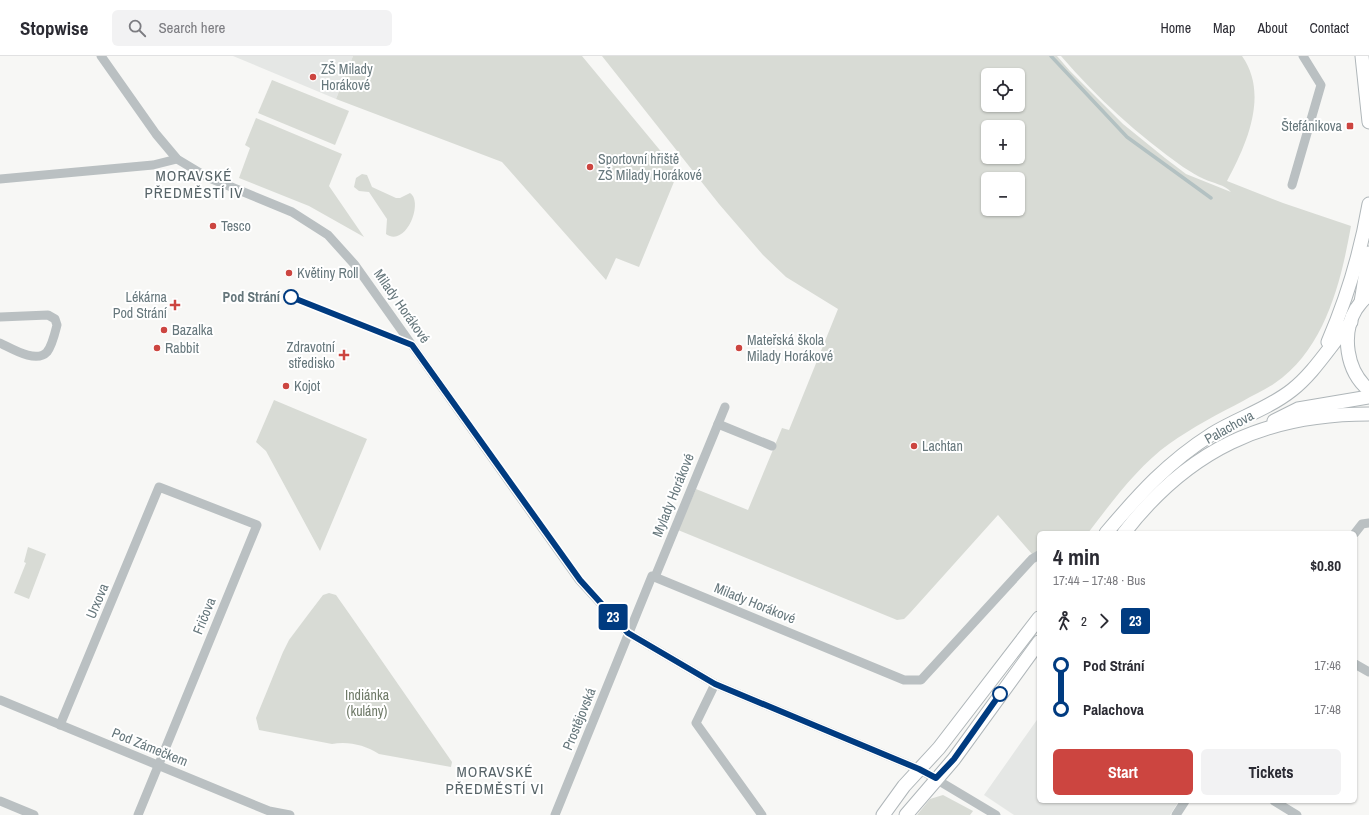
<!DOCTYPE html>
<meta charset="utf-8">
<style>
body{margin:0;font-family:"Archivo Narrow",sans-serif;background:#f2f2f3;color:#2b2b33;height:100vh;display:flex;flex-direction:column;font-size:15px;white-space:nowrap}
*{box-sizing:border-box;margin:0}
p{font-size:13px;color:#7c7c81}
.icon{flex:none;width:22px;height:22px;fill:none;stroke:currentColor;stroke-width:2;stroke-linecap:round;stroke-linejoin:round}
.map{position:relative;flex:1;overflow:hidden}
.sheet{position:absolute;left:1037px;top:475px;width:320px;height:272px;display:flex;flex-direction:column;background:#fff;border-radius:6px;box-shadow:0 1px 3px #0004}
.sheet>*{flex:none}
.badge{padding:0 8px;border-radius:3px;font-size:14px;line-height:26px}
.controls{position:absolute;left:981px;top:12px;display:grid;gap:8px}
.controls a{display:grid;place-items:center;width:44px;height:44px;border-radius:6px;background:#fff;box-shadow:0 1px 3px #0004;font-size:20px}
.map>.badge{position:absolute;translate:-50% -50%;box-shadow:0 0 0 2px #fff}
.legs{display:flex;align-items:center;gap:6px;height:44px;padding:0 16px;font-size:13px}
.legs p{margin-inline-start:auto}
.headline{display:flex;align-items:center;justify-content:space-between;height:68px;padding:0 16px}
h1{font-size:22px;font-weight:800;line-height:30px}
.cta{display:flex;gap:8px;margin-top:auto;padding:8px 16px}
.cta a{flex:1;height:46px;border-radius:6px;background:#cc4540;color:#fff;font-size:16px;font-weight:800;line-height:46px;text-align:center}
.cta a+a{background:#f2f2f3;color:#2b2b33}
ul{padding:0 16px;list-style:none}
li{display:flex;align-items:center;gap:14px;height:44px;font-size:15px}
li i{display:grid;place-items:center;width:6px;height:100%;margin:0 5px;background:currentColor}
li i::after{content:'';width:10px;height:10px;margin:-5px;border:3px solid;border-radius:50%;background:#fff}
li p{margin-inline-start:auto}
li:first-child i{background:linear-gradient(#0000 50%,currentColor 0)}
li:last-child i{background:linear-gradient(currentColor 50%,#0000 0)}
header{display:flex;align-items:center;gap:24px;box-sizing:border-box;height:56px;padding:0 20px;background:#fff;border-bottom:1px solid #e1e1e2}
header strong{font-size:19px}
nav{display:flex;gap:22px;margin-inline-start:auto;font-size:14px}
.search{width:280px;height:36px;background:#f2f2f3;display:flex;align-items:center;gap:10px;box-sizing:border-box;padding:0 14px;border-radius:6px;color:#7c7c81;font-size:15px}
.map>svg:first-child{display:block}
.built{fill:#e5e7e5}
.green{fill:#d8dbd5;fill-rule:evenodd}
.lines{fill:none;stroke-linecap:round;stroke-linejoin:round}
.stream{stroke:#b3c1c2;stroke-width:3.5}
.secondary-casing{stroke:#afb6b9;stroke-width:15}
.street{stroke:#bac0c2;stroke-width:9}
.secondary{stroke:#fff;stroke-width:13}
.line-1-casing{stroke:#fff;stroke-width:9}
.line-1{stroke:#003b80;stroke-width:6}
.poi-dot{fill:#cc4540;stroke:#fff;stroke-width:1.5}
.stop-1-dot{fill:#fff;stroke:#003b80;stroke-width:2}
.labels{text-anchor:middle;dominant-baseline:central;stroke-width:4;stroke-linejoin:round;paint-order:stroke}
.poi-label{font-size:14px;fill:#66777c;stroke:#fff;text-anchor:start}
.stop-label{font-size:14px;font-weight:bold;fill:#66777c;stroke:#fff;text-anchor:end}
.street-label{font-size:14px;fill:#66777c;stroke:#fff}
.park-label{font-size:14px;fill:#6f7a68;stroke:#fff}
.neighbourhood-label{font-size:15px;letter-spacing:1px;fill:#576468;stroke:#fff}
</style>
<header>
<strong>Stopwise</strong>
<div class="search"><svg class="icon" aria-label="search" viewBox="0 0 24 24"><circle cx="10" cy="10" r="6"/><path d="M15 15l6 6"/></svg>Search here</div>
<nav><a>Home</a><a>Map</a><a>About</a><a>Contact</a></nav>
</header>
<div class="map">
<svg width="1369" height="759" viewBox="0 0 1369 759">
<rect width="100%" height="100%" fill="#f7f7f5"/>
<!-- built -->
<g class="built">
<polygon points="233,0 353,0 336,43"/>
<polygon points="1039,661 1039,745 1179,745 1170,759 1014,759 984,739"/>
</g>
<!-- green -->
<g class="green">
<polygon points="353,0 582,0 678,116 639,211 616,202 606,224 502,106 336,43"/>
<path d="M 602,0 L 1057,0 L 1070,15 L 1123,68 L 1165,102 L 1186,118 L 1231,136 C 1225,129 1213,127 1204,123 C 1197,120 1190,115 1183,111 C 1138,79 1097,42 1061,0 L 1242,0 C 1269,38 1247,88 1227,125 L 1283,147 L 1351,170 C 1341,226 1325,293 1275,327 C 1265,334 1253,339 1243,345 C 1218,358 1193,371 1169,388 C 1138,410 1111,447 1088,477 L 1039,477 L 1039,506 L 998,459 L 910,557 L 904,563 L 897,564 L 678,474 L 696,433 L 748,454 L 782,372 L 789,374 L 838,253 L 786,221 L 763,199 L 719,148 ZM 988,19 L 1018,19 L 1018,49 L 988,49 ZM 988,71 L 1018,71 L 1018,101 L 988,101 ZM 988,123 L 1018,123 L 1018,153 L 988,153 Z"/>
<polygon points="272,24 349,55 335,89 258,57"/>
<polygon points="256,62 342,98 329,130 364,181 309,150 239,122 250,92 245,89"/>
<path d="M 362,118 L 367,119 L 372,131 L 396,142 L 400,142 L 410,137 C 424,146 406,192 386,178 L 387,163 L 369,136 L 359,135 L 354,131 L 356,122 Z"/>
<polygon points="274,344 367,383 320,495 266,395 256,386"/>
<polygon points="28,491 46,498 29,543 14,537 26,507 24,506"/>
<path d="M 329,537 L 336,539 L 348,556 L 452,706 L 451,711 L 379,698 C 365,689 348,685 332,688 L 259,674 L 256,662 L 283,596 L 289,584 L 310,556 L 323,539 Z"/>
<polygon points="943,739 973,755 970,759 917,759 930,743"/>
</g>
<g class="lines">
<!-- stream -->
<polyline class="stream" points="1051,0 1127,81 1211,142"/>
<defs>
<g id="secondary">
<polyline points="1362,0 1369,66"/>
<path d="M 1369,240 C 1363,242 1360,248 1356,253 C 1341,278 1346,315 1369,334"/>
<polyline points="1361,246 1369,197"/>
<path d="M 1328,286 C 1347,242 1361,195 1369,148"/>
<polyline points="1274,365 1298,353 1369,341"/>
<path d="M 1106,477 C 1140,437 1168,406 1212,378 C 1238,362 1268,353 1292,334 C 1315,316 1331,288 1351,266"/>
<path d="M 1124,477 C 1188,394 1264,358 1369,358"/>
<polyline points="883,759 904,730 939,692 1039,562"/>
<polyline points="906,759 954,703 1039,586"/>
</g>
</defs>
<!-- secondary casing -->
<use href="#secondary" class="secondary-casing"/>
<!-- street -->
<g class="street">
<polyline points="101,0 156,78 177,103 207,121 292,156 328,179 355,209 579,524 628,577 715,628 919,713 996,759"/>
<polyline points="0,123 153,109 177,103"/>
<polyline points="1292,129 1321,29 1303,0"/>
<path d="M 0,261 L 48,259 L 55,263 L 57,269 C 55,277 52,290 47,296 C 36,308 11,292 0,287"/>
<polyline points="718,368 772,390"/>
<polyline points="1355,477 1362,468 1369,467"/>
<polyline points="655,521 725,351"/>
<polyline points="1355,608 1369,616"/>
<polyline points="715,628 696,667 762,759"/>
<polyline points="0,644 269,755 290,759"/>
<polyline points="60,669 159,431 257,469 138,759"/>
<polyline points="0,745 34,759"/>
<polyline points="1274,745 1297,759"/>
<polyline points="555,759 652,520 904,624 921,624 1032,503 1039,499"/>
<polyline points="1176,759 1185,745"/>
</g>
<!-- secondary -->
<use href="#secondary" class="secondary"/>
</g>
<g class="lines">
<defs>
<polyline id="line-1" points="291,241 412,289 580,524 628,577 715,628 919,713 936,722 954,703 1000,638"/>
</defs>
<!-- line-1 casing -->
<use href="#line-1" class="line-1-casing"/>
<!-- line-1 -->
<use href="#line-1" class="line-1"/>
</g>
<!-- markers -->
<g class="poi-dot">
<circle cx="313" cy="21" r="4"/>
<rect x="1346" y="66" width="8" height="8" rx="2"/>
<circle cx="590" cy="111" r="4"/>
<circle cx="213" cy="170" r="4"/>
<circle cx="289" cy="217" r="4"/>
<path d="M173 243h4v4h4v4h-4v4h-4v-4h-4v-4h4z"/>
<circle cx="164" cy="274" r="4"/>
<circle cx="157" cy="292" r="4"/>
<circle cx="739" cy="292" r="4"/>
<path d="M342 293h4v4h4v4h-4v4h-4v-4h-4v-4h4z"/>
<circle cx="286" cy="330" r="4"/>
<circle cx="914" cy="390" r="4"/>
</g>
<g class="stop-1-dot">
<circle cx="291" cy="241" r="7"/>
<circle cx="1000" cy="638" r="7"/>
</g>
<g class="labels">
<!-- poi labels -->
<g class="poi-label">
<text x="321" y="13">ZŠ Milady<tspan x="321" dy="16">Horákové</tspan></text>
<text x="1342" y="70" text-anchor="end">Štefánikova</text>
<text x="598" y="103">Sportovní hřiště<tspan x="598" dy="16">ZŠ Milady Horákové</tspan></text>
<text x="221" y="170">Tesco</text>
<text x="297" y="217">Květiny Roll</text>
<text x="167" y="241" text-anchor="end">Lékárna<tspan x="167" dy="16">Pod Strání</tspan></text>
<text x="172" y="274">Bazalka</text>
<text x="747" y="284">Mateřská škola<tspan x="747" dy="16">Milady Horákové</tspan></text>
<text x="335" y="291" text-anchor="end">Zdravotní<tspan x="335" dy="16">středisko</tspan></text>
<text x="165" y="292">Rabbit</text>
<text x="294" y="330">Kojot</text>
<text x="922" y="390">Lachtan</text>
</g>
<!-- stop labels -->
<g class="stop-label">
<text x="280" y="241">Pod Strání</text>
</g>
<!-- street labels -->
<g class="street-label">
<text transform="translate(402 250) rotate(55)">Milady Horákové</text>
<text transform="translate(1229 371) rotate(-29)">Palachova</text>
<text transform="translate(673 439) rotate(-68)">Mylady Horákové</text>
<text transform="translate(97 545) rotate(-67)">Urxova</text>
<text transform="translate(755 547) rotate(22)">Milady Horákové</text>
<text transform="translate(204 560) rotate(-68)">Fričova</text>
<text transform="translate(579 663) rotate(-68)">Prostějovská</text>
<text transform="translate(150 691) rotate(22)">Pod Zámečkem</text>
</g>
<!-- park labels -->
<g class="park-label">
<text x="367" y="639">Indiánka<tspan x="367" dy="16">(kulány)</tspan></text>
</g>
<!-- neighbourhood labels -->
<g class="neighbourhood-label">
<text x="194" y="119">MORAVSKÉ<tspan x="194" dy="17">PŘEDMĚSTÍ IV</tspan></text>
<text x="495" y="715">MORAVSKÉ<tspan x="495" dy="17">PŘEDMĚSTÍ VI</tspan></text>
</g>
</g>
</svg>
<div class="controls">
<a><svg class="icon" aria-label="locate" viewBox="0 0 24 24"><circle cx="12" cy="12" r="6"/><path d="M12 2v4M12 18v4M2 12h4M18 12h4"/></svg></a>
<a>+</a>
<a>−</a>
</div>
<b class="badge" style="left:613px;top:561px;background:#003b80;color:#fff">23</b>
<section class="sheet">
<div class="headline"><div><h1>4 min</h1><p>17:44 – 17:48 · Bus</p></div><b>$0.80</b></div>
<div class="legs"><svg class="icon" aria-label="walk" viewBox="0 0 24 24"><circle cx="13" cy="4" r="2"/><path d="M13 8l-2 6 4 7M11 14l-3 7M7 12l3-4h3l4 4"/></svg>2<svg class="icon" aria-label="forward" viewBox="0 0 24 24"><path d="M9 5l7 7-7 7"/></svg><b class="badge" style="background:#003b80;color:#fff">23</b></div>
<ul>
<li><i style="color:#003b80"></i><b>Pod Strání</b><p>17:46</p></li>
<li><i style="color:#003b80"></i><b>Palachova</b><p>17:48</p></li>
</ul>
<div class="cta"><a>Start</a><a>Tickets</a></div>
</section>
</div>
